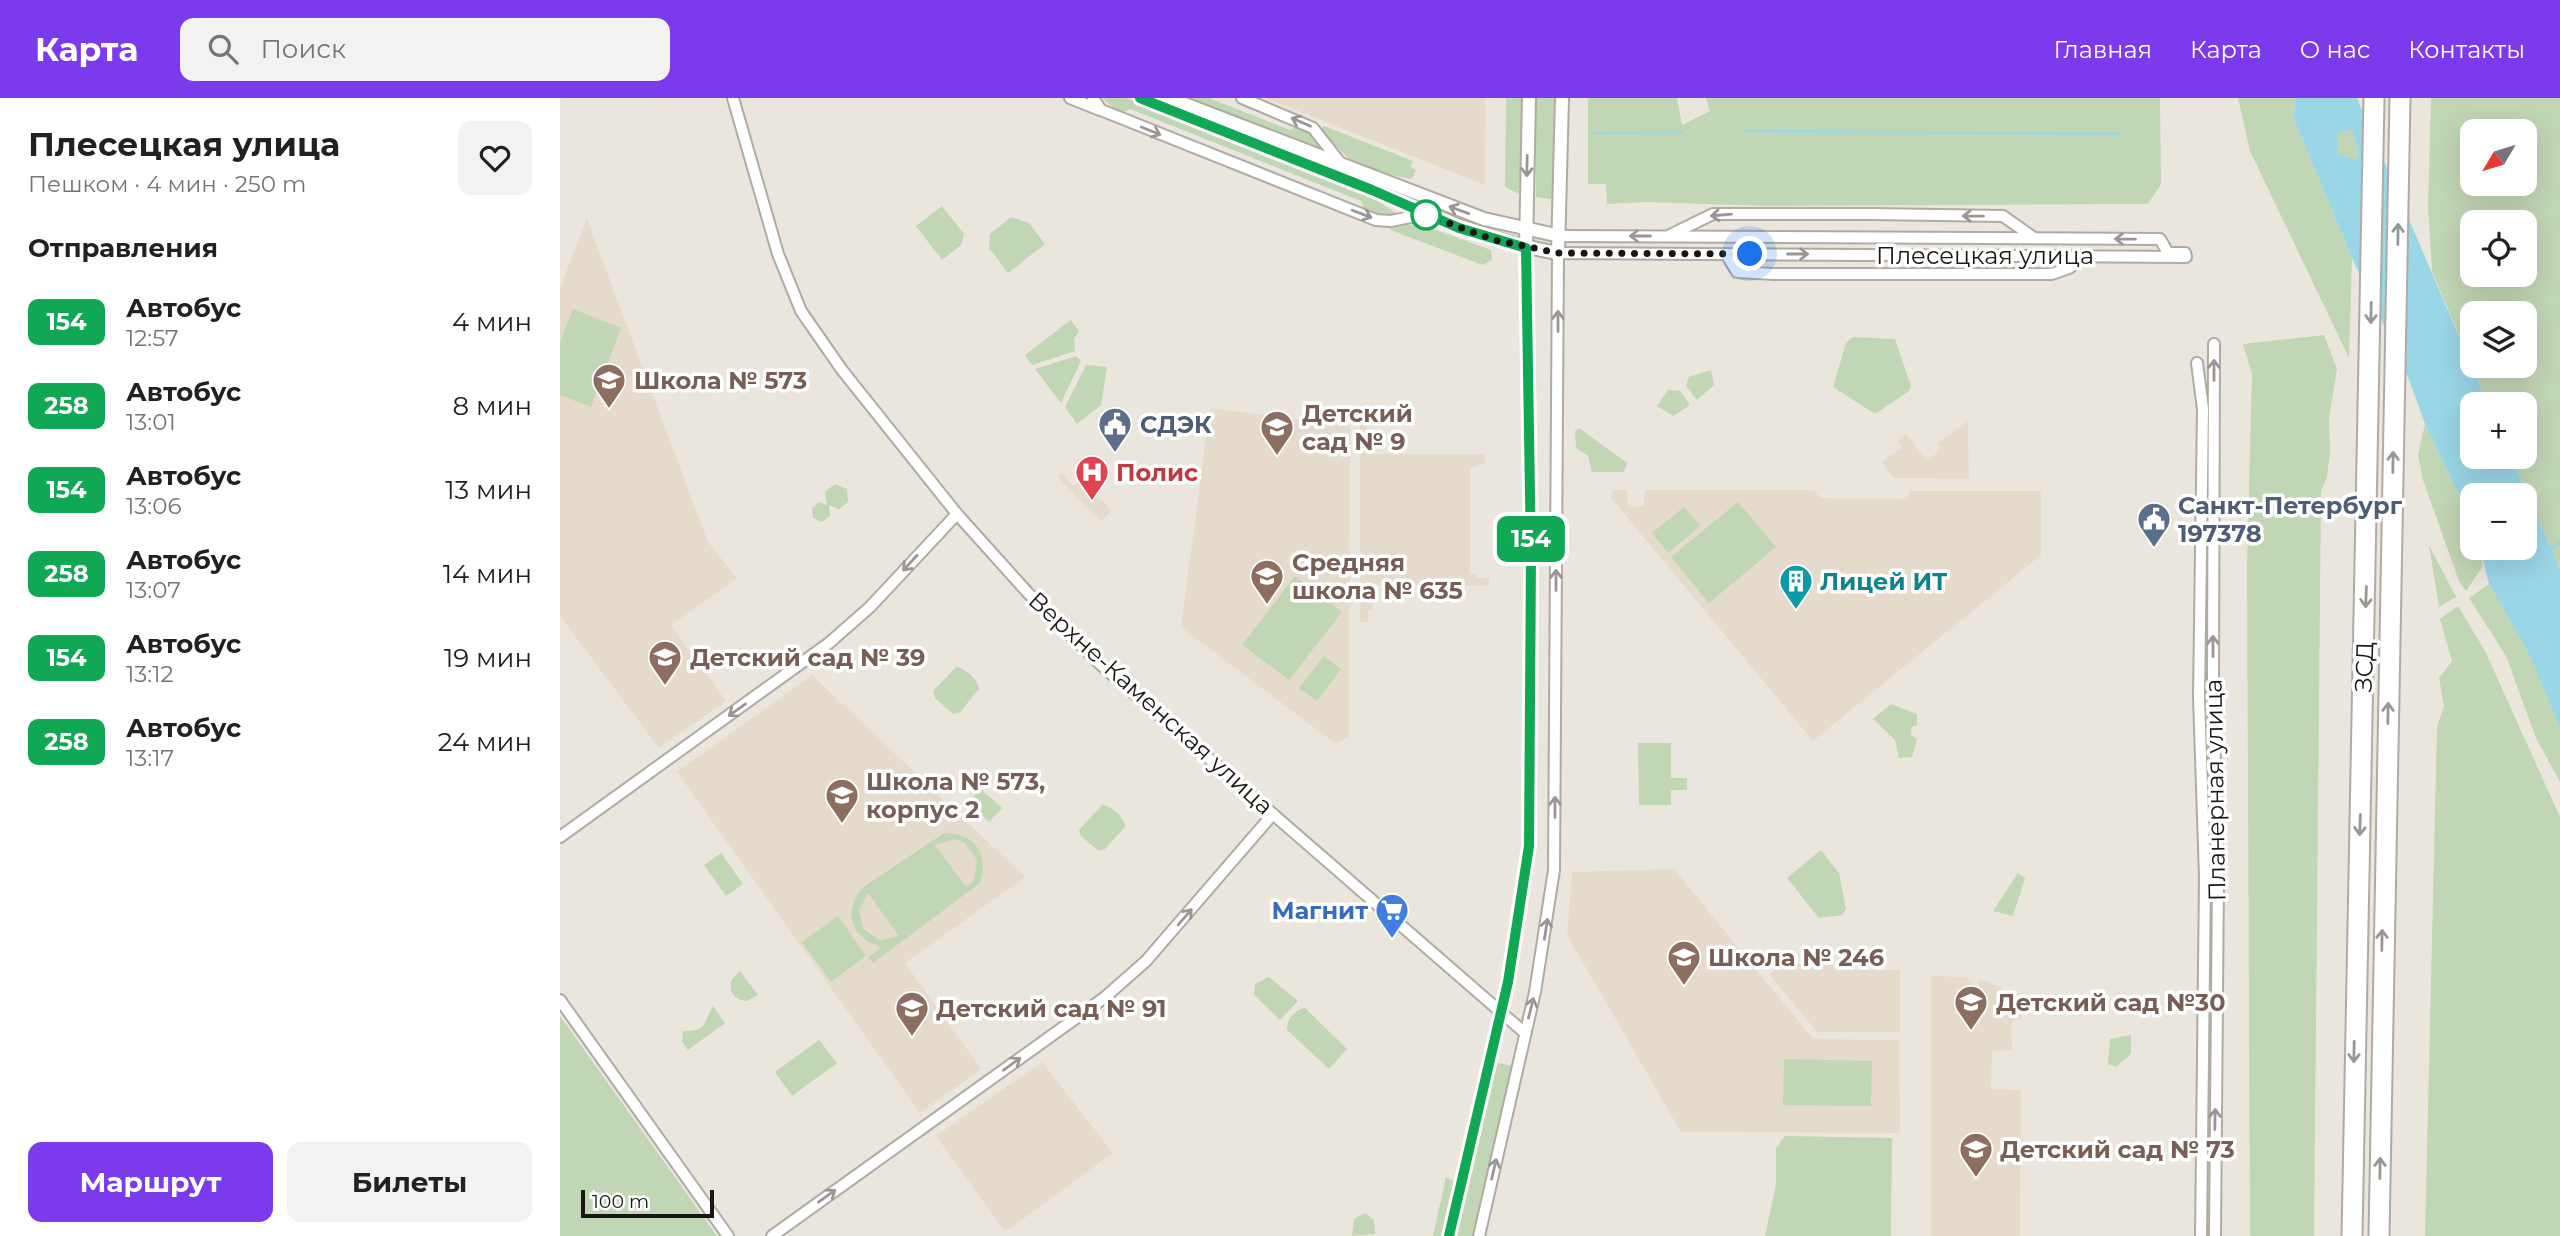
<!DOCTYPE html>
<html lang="ru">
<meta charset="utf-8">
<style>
body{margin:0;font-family:Montserrat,sans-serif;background:#f2f2f2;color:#202124;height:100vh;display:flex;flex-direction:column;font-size:26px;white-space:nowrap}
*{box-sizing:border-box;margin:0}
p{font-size:23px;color:#757577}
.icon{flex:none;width:38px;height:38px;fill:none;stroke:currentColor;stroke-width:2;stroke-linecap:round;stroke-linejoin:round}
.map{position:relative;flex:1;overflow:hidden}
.panel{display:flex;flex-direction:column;background:#fff;width:560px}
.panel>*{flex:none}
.badge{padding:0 14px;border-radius:10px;font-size:24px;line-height:46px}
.needle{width:46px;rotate:232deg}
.buttons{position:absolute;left:1900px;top:21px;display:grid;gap:14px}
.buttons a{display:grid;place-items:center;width:77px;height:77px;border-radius:14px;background:#fff;box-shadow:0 7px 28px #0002;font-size:35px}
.scale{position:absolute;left:21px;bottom:18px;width:133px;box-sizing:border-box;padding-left:7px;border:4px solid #191714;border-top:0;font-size:19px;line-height:24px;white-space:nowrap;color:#191714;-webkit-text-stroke:5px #fff;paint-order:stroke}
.you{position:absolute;width:35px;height:35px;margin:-18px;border:5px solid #fff;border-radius:50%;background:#1a73e8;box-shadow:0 0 0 10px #1a73e833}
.map>.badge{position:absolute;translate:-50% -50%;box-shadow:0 0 0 4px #fff}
h2{padding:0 28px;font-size:26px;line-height:63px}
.round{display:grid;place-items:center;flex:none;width:74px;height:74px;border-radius:14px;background:#f2f2f2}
.summary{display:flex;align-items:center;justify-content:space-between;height:119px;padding:0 28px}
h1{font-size:33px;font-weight:700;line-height:52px}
.button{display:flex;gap:14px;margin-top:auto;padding:14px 28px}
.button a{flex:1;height:80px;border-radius:14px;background:#7c3aed;color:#fff;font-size:28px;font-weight:700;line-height:80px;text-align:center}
.button a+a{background:#f2f2f2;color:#202124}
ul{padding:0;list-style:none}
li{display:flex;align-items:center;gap:21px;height:84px;padding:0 28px}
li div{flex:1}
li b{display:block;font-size:26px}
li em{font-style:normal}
li .badge{min-width:77px;font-weight:700;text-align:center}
header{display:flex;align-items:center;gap:42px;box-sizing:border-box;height:98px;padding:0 35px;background:#7c3aed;color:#fff}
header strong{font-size:33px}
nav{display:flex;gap:38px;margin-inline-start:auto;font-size:24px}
.search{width:490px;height:63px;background:#f2f2f2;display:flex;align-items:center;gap:18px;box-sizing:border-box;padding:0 24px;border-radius:14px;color:#757577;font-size:26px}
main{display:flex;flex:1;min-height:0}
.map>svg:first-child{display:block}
.built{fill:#e4dbcc}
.green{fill:#c1d6b4;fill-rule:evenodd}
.water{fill:#99d6e6;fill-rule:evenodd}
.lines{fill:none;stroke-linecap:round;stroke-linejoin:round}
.stream{stroke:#99d6e6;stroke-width:2.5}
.minor-casing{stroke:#afaba3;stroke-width:14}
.tertiary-casing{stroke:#afaba3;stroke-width:16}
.motorway-casing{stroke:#afaba3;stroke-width:23}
.minor{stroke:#fff;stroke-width:10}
.tertiary{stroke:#fff;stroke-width:12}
.motorway{stroke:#fff;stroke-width:19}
.oneway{stroke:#989795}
.line-casing{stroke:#fff;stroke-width:16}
.line{stroke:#10a855;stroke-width:10}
.walk{stroke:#191714;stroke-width:7;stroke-dasharray:0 12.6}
.stop-dot{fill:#fff;stroke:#10a855;stroke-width:3.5}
.labels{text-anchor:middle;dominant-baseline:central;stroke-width:7;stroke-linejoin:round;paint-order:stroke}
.street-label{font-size:24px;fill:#191714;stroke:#fff}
.education-label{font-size:24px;font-weight:bold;fill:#785e54;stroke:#fff;text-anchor:start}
.service-label{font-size:24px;font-weight:bold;fill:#4e5e75;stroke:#fff;text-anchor:start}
.health-label{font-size:24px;font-weight:bold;fill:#be3a42;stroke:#fff;text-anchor:start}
.culture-label{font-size:24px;font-weight:bold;fill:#0d838f;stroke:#fff;text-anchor:start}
.shop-label{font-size:24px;font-weight:bold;fill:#366cbe;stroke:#fff;text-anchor:end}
</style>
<header>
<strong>Карта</strong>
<div class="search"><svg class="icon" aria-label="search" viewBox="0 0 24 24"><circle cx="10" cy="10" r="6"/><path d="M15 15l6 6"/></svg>Поиск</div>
<nav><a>Главная</a><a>Карта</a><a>О нас</a><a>Контакты</a></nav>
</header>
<main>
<section class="panel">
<div class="summary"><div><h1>Плесецкая улица</h1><p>Пешком · 4 мин · 250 m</p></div><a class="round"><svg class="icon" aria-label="heart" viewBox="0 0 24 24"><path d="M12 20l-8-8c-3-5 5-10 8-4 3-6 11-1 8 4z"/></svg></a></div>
<h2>Отправления</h2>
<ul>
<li><span class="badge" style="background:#10a855;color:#fff">154</span><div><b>Автобус</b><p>12:57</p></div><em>4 мин</em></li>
<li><span class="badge" style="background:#10a855;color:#fff">258</span><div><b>Автобус</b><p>13:01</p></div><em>8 мин</em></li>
<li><span class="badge" style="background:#10a855;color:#fff">154</span><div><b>Автобус</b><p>13:06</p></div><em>13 мин</em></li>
<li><span class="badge" style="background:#10a855;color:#fff">258</span><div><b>Автобус</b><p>13:07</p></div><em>14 мин</em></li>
<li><span class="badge" style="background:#10a855;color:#fff">154</span><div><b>Автобус</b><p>13:12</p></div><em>19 мин</em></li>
<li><span class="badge" style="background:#10a855;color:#fff">258</span><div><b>Автобус</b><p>13:17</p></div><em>24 мин</em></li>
</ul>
<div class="button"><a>Маршрут</a><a>Билеты</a></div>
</section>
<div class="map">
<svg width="2000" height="1138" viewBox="0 0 2000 1138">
<rect width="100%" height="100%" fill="#ebe6dd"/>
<!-- built -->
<g class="built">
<polygon points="705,0 926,0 925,87"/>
<polygon points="27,121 148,444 177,480 111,527 166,603 99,650 0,518 0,190"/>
<polygon points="650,310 790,328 789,638 776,646 621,529"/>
<polygon points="1408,323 1409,381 1334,380 1322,364 1342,350 1337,343 1346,336 1367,363 1379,353 1377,345"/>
<polygon points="800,326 807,326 807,332 811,332 812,356 925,356 925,365 910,370 910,476 916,476 916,480 929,480 929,488 813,487 813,512 808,512 808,524 800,524"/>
<polygon points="502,375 513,388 520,382 552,412 541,424 497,379"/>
<polygon points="1053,392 1067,392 1068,409 1084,408 1085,392 1254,392 1260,400 1348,401 1349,393 1481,393 1481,457 1253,643 1051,400"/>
<polygon points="252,577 465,779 345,865 421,971 360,1015 117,674"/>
<polygon points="1114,771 1253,941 1339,942 1340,1035 1121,1034 1007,837 1012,774"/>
<polygon points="1225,863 1228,866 1273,866 1273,872 1340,872 1340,934 1257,934 1209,876"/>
<polygon points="1371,878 1405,879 1419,890 1419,881 1442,889 1442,896 1462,895 1462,920 1453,923 1451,928 1452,952 1432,953 1431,991 1461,992 1460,1138 1371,1138"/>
<polygon points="482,964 553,1055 445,1134 376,1038"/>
</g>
<!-- green -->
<g class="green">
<polygon points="542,0 566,0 808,96 837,116 825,118 804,111 801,103 570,11 561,16"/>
<polygon points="623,0 649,0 730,32 738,28 749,33 767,55"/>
<polygon points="946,0 963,0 959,96 945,89"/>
<polygon points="976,0 995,0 995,102 976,99"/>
<polygon points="1028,0 1117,0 1122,27 1150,13 1146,0 1600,0 1601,86 1588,106 1206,108 1086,104 1047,106 1046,86 1028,86"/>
<polygon points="1678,0 1735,0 1734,21 1792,160 1789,260 1690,53"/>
<path d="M 1871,0 L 2000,0 L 2000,471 L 1951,359 L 1965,359 L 1965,306 L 1928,306 L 1872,173 L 1868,108 ZM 1913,33 L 1965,33 L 1965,86 L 1913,86 ZM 1913,124 L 1965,124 L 1965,177 L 1913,177 ZM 1913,215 L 1965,215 L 1965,268 L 1913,268 Z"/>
<path d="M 764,28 L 853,63 L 850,69 L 856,72 L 852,81 C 804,72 793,70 761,31 Z"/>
<polygon points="1792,30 1799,56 1797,63 1777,56 1776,35"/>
<polygon points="382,108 404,136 401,147 382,162 356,128"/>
<polygon points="451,119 469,125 485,146 448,175 429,150 430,136"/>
<polygon points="846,126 865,128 931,152 932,162 923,167 830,132 830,129"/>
<polygon points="13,211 61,230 31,309 0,297 0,244"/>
<polygon points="511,222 519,233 514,241 515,253 472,267 465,257"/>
<polygon points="1764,237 1777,271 1769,320 1770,354 1767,379 1761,394 1754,1138 1690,1138 1687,466 1692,277 1683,246"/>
<polygon points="1293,239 1335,241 1351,288 1349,293 1315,316 1273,289 1286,245"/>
<polygon points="516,258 521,263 501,305 475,271"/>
<polygon points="526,267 547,269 541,307 517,326 505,309"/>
<polygon points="1151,272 1154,287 1137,302 1126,288 1129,279"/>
<polygon points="1108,292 1120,293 1130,307 1113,318 1097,308"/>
<polygon points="1865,326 1913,426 1913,450 1920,450 1923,468 1906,493 1899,483 1863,382 1858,357"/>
<polygon points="1019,330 1067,365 1064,374 1032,374 1028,358 1016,350 1015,333"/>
<polygon points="275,386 287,391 288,404 279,411 269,407 270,418 262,424 253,420 252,410 259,404 267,407 265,394"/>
<polygon points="1178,404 1216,449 1149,505 1111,459"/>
<polygon points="1124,409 1140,428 1108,455 1092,435"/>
<polygon points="1869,447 1896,499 1879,509"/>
<polygon points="735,478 782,514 729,582 682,547"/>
<polygon points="1929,486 1969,554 2000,630 2000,684 1976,640 1946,558 1909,500"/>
<polygon points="1898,508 1926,555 2000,719 2000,1138 1865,1138 1877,629 1884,608 1879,580 1892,563 1880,521"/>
<polygon points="764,558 781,571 757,603 739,590"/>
<path d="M 396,569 C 405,570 418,582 419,591 L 400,614 L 393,616 L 375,600 L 373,593 Z"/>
<polygon points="1331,606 1357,616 1357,627 1352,629 1351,637 1357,641 1352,659 1339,660 1335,642 1313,621"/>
<polygon points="1078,645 1111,645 1111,680 1127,680 1127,692 1111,692 1111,707 1079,707"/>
<polygon points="421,691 442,710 429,724 408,704"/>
<path d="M 542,707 C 552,708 564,719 565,729 L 545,751 L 539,753 L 521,738 L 519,732 Z"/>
<path d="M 384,735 C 414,734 430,756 420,785 L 313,865 L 308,859 L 322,849 C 292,841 282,815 302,790 ZM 395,741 L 405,745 L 417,762 L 414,782 L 406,789 L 375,747 ZM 308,795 L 339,838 L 320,842 L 303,831 L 299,812 Z"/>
<polygon points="1261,752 1279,775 1286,811 1282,817 1259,820 1227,780"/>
<polygon points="161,755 183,786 166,798 144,767"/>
<polygon points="1458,775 1465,780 1453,818 1433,813"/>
<polygon points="278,818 306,858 271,884 242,844"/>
<path d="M 180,873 L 198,897 L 187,903 C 174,902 168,894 172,881 Z"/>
<polygon points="709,879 738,903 720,922 694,897 695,886"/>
<path d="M 153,908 L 165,925 L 128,952 L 122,944 L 123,933 C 149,933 143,924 153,908 Z"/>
<path d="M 745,910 L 787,951 L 769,971 L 727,932 C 726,922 735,911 745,910 Z"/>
<polygon points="0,918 157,1138 0,1138"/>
<polygon points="1571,937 1571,956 1556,969 1548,966 1550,941"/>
<polygon points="259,942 277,965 232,998 215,974"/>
<polygon points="1224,961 1312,963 1311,1008 1223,1007"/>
<polygon points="934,964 953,968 914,1138 895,1138"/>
<polygon points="1225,1038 1332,1040 1331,1138 1205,1138 1216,1086 1216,1050"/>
<polygon points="886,1079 895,1084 883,1138 873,1138"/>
<polygon points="805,1115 814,1122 815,1136 792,1138 794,1121"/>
</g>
<!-- water -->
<path class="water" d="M 1735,0 L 1797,0 L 1928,306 L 1913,306 L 1913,359 L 1951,359 L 2000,471 L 2000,630 L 1969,555 L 1929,486 L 1920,450 L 1965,450 L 1965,397 L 1913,397 L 1913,426 L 1865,326 L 1848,279 L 1792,160 L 1734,21 ZM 1792,31 L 1799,56 L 1796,62 L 1777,56 L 1777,35 Z"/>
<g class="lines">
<!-- stream -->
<g class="stream">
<polyline points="1184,33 1561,36"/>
<polyline points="1034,35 1122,34"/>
<polyline points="1991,451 2000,444"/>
</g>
<defs>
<g id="minor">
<polyline points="173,0 218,156 241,213 282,272 397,416 468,495 540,566 965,935"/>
<polyline points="510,0 540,12"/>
<polyline points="533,0 541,12 816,122 831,123 865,116"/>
<polyline points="682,0 753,30 782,67"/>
<polyline points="1110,137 1153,116 1312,116 1443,118 1474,140"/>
<polyline points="1166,156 1177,174 1214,176 1492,176 1509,170 1527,158"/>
<polyline points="1654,246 1653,590 1658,778 1655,1138"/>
<polyline points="1637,265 1643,311 1639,599 1645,779 1641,1138"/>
<polyline points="0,739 269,545 310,509 397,416"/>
<polyline points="0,902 168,1138"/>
<polyline points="212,1138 544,900 586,863 713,716"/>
<polyline points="889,1138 948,884 969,748 971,458 966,150"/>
<polyline points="919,1138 975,894 994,772 998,155 1626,159 1625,155 1608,155 1600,141 1000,138"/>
</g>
<g id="tertiary">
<path d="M 580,0 C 657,31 736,59 813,92 C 874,119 931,144 998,155 L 1002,0"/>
<polyline points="609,0 924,121 1000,138"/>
<polyline points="966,150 969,0"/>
</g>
<g id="motorway">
<path d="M 1792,1138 C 1797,759 1809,379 1814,0"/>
<polyline points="1819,1138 1840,0"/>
</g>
</defs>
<!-- minor casing -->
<use href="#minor" class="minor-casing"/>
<!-- tertiary casing -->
<use href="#tertiary" class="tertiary-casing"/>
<!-- motorway casing -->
<use href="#motorway" class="motorway-casing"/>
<!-- minor -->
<use href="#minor" class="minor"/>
<!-- tertiary -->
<use href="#tertiary" class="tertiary"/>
<!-- motorway -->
<use href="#motorway" class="motorway"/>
</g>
<!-- one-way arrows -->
<defs><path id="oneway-shaft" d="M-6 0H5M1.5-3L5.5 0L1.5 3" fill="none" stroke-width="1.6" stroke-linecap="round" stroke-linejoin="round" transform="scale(1.75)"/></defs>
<g class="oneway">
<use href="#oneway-shaft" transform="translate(741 24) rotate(-156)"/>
<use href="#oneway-shaft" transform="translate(591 33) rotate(22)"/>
<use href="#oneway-shaft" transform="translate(967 68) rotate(91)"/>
<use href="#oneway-shaft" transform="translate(899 112) rotate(-160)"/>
<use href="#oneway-shaft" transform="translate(802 116) rotate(21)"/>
<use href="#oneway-shaft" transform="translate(1161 117) rotate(175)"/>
<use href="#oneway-shaft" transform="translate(1413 118) rotate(-179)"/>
<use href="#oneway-shaft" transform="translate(1838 136) rotate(-89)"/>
<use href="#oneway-shaft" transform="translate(1080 138) rotate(-180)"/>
<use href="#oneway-shaft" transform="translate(1565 141) rotate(-179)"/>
<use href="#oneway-shaft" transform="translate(1238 156)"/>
<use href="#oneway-shaft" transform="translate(1811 215) rotate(91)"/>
<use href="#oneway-shaft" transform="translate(998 223) rotate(-90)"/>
<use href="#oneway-shaft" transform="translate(1654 272) rotate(-90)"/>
<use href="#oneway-shaft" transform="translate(1833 364) rotate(-89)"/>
<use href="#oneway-shaft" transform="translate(350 465) rotate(133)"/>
<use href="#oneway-shaft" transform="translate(996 482) rotate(-90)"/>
<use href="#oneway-shaft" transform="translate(1806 499) rotate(92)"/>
<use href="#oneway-shaft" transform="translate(1653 548) rotate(-90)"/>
<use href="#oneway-shaft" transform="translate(177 612) rotate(144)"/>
<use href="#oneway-shaft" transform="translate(1828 615) rotate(-89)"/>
<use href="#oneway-shaft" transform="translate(995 709) rotate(-90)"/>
<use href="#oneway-shaft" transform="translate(1800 727) rotate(92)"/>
<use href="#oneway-shaft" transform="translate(625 819) rotate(-49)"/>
<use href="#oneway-shaft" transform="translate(986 831) rotate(-81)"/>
<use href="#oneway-shaft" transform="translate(1822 842) rotate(-89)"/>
<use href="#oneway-shaft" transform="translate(971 910) rotate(-76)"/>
<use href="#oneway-shaft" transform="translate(1794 954) rotate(91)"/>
<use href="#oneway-shaft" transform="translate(452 966) rotate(-36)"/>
<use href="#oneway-shaft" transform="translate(1655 1021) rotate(-89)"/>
<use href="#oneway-shaft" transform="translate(1820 1070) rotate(-89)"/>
<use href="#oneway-shaft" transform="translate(934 1071) rotate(-77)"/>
<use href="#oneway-shaft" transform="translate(267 1098) rotate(-36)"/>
</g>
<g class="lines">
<defs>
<polyline id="line" points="580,0 812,92 899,130 966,150 971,458 969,748 948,884 889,1138"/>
</defs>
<!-- line casing -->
<use href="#line" class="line-casing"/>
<!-- line -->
<use href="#line" class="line"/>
<!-- walk -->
<polyline class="walk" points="866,117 935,142 998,155 1190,156"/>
</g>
<!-- icons -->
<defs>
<symbol id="school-pin" viewBox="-11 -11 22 30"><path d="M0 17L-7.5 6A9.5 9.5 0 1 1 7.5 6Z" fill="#8d6e63" stroke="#fff"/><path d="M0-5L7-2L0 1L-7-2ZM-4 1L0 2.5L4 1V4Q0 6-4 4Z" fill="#fff"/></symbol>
<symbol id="civic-pin" viewBox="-11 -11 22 30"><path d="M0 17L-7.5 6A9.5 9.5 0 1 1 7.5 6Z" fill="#5c6f8a" stroke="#fff"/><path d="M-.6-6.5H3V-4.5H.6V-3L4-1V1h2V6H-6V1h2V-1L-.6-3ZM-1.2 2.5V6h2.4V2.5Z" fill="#fff"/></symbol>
<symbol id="hospital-pin" viewBox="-11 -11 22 30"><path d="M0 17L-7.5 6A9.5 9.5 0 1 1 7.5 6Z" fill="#e0444e" stroke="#fff"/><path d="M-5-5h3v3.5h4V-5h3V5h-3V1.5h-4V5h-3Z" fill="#fff"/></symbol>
<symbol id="building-pin" viewBox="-11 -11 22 30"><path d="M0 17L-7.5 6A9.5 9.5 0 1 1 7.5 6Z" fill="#0f9aa8" stroke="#fff"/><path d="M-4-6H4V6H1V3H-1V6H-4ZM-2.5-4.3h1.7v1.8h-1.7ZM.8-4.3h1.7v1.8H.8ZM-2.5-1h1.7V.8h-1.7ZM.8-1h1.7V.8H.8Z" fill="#fff"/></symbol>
<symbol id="supermarket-pin" viewBox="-11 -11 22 30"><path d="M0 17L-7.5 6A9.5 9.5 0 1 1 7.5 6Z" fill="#3f7fe0" stroke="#fff"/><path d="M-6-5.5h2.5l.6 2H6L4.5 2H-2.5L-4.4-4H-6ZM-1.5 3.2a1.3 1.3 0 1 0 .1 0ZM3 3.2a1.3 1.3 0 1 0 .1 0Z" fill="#fff"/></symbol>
</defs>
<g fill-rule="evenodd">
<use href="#school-pin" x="30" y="263" width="38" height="52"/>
<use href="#civic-pin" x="536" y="307" width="38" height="52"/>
<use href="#school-pin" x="698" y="310" width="38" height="52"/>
<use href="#hospital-pin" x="513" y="355" width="38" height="52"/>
<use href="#civic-pin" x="1575" y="402" width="38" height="52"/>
<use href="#school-pin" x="688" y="459" width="38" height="52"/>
<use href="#building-pin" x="1217" y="464" width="38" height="52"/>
<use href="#school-pin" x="86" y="540" width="38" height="52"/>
<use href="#school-pin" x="263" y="678" width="38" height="52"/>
<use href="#supermarket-pin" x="813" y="793" width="38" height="52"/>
<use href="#school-pin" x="1105" y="840" width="38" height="52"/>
<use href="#school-pin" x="1392" y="885" width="38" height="52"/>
<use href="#school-pin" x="333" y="891" width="38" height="52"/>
<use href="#school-pin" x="1397" y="1032" width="38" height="52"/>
</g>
<!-- markers -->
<circle class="stop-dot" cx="866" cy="117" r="14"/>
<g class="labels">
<!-- street labels -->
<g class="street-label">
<text x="1425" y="157">Плесецкая улица</text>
<text transform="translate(1804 569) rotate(-88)">ЗСД</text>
<text transform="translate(591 605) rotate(42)">Верхне-Каменская улица</text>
<text transform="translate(1655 692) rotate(-91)">Планерная улица</text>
</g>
<!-- education labels -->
<g class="education-label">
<text x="74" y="282">Школа № 573</text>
<text x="742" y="315">Детский<tspan x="742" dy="28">сад № 9</tspan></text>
<text x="732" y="464">Средняя<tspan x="732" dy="28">школа № 635</tspan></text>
<text x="130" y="559">Детский сад № 39</text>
<text x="306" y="683">Школа № 573,<tspan x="306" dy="28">корпус 2</tspan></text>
<text x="1148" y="859">Школа № 246</text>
<text x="1436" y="904">Детский сад №30</text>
<text x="376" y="910">Детский сад № 91</text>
<text x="1440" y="1051">Детский сад № 73</text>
</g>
<!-- service labels -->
<g class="service-label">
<text x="580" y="326">СДЭК</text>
<text x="1618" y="407">Санкт-Петербург<tspan x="1618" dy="28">197378</tspan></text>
</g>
<!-- health labels -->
<g class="health-label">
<text x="556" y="374">Полис</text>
</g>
<!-- culture labels -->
<g class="culture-label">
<text x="1260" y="483">Лицей ИТ</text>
</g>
<!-- shop labels -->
<g class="shop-label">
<text x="808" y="812">Магнит</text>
</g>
</g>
</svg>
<div class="buttons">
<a><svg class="needle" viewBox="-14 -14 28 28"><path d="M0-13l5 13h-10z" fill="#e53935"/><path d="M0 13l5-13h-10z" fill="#757577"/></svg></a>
<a><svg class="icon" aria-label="locate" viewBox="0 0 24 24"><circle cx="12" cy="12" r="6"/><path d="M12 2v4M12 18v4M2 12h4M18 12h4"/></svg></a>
<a><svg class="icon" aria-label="layers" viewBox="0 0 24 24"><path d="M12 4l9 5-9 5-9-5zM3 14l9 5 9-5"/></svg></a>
<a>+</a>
<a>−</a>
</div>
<div class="scale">100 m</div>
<div class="you" style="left:1190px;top:156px"></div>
<b class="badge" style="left:971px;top:441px;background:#10a855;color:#fff">154</b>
</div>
</main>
